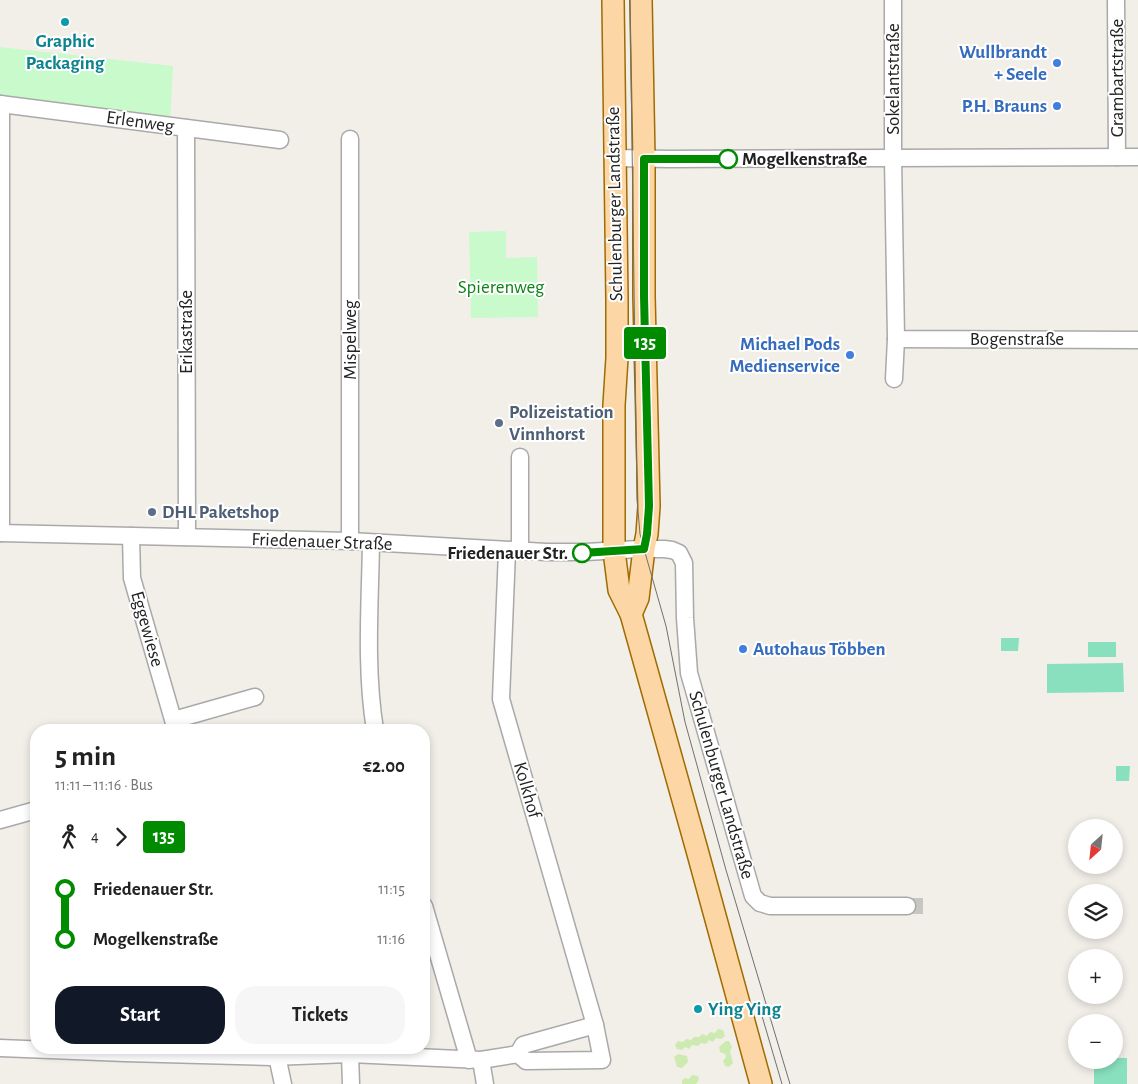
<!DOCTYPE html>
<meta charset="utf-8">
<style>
body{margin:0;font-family:"Alegreya Sans",sans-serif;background:#f6f6f6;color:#222;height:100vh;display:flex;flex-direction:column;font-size:19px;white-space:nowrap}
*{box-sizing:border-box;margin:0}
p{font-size:16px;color:#767676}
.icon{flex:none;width:28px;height:28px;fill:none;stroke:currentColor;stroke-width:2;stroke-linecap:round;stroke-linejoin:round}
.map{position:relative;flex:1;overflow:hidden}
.details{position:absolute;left:30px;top:724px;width:400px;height:330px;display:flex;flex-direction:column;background:#fff;border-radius:20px;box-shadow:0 2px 8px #0003}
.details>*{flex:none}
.badge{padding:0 10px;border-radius:4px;font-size:18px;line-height:32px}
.needle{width:32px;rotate:207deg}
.tools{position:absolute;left:1068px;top:819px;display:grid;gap:10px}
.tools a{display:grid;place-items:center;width:55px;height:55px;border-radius:50%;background:#fff;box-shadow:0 2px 8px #0003;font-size:25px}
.map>.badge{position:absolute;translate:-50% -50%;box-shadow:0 0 0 2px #fff}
.legs{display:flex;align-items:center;gap:8px;height:55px;padding:0 25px;font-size:16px}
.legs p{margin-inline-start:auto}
.head{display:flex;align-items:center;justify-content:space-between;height:85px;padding:0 25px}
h1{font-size:28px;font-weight:700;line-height:38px}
.primary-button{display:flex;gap:10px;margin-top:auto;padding:10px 25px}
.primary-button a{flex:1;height:58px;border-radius:20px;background:#111827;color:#fff;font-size:20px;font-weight:700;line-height:58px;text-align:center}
.primary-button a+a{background:#f6f6f6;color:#222}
ul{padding:0 25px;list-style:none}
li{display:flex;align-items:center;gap:18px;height:50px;font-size:19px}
li i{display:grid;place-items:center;width:8px;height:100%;margin:0 6px;background:currentColor}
li i::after{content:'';width:12px;height:12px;margin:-6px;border:4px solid;border-radius:50%;background:#fff}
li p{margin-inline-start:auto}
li:first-child i{background:linear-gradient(#0000 50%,currentColor 0)}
li:last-child i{background:linear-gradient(currentColor 50%,#0000 0)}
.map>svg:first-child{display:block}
.grass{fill:#cdebb0}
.park{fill:#c8facc}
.pitch{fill:#88e0be}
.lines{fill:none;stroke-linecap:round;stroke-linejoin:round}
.minor-tunnel{stroke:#c8c6c1;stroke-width:16;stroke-dasharray:16 8;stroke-linecap:butt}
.minor-casing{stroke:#a9a9a9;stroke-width:19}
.major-casing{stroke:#a06b00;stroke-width:24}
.minor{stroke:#fff;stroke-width:16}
.major{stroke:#fcd6a4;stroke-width:21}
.tram{stroke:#707070;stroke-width:1}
.line-1-casing{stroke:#fff;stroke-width:11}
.line-1{stroke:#008b00;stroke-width:8}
.culture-dot{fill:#0f9aa8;stroke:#fff;stroke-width:2}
.shop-dot{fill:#3f7fe0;stroke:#fff;stroke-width:2}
.stop-1-dot{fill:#fff;stroke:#008b00;stroke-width:2.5}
.service-dot{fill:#5c6f8a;stroke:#fff;stroke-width:2}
.labels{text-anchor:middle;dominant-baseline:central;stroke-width:4;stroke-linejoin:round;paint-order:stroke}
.culture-label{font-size:19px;font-weight:bold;fill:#0d838f;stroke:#fff}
.shop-label{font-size:19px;font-weight:bold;fill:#366cbe;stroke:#fff;text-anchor:end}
.street-label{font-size:19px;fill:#222;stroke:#fff}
.stop-label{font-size:19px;font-weight:bold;fill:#222;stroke:#fff;text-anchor:start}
.park-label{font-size:19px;fill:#0c8416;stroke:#fff}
.service-label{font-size:19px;font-weight:bold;fill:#4e5e75;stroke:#fff;text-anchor:start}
</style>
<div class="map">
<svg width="1138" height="1084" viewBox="0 0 1138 1084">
<rect width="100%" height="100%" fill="#f2efe9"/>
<!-- grass -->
<g class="grass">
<polygon points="718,1029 723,1030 725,1036 721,1039 716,1038 713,1042 709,1040 706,1044 701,1043 698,1046 692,1045 689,1049 685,1047 682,1050 677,1049 675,1045 678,1041 683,1042 686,1039 691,1040 694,1037 699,1037 702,1034 707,1036 710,1032 715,1033"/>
<polygon points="726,1041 729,1041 732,1047 730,1051 733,1063 729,1067 725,1066 723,1061 726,1057 725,1054 720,1052 719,1047"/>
<polygon points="678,1054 687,1056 688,1062 682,1068 677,1067 674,1057"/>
<polygon points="692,1075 698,1076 699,1080 696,1084 682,1084 682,1080 685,1078 689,1079"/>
</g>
<!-- park -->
<g class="park">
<polygon points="0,47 173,66 170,126 0,107"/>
<polygon points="506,231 506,258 537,257 538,317 471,318 469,232"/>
</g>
<!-- pitch -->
<g class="pitch">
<polygon points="1001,638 1019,638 1018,651 1001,651"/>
<rect x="1088" y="642" width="28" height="15"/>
<polygon points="1123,663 1124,692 1047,693 1047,664"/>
<polygon points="1116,766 1130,766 1129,781 1116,781"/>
<polygon points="1114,1058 1127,1058 1127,1084 1094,1084 1094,1060 1114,1060"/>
</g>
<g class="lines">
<!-- minor-tunnel -->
<polyline class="minor-tunnel" points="907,906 928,906"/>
<defs>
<g id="minor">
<polyline points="893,0 893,158 896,339 1138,340"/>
<polyline points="1116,0 1117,157"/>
<polyline points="0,104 280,140"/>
<polyline points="1,104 1,533"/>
<polyline points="186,128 187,537"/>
<polyline points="615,158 669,159 1138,157"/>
<polyline points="894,379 896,339"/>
<polyline points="0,533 350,541 546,552 586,552 639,549 664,549 672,550 679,553 684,563 685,618 689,673 753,896 760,903 770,906 907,906"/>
<polyline points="131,536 132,578 176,730"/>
<polyline points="350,541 350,139"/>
<path d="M 371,543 C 370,605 365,668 375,730"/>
<polyline points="507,551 501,699 595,1025"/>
<polyline points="520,551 520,457"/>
<polyline points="174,720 255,697"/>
<polyline points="0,820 36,810"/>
<polyline points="424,906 469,1060"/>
<polyline points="0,1048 125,1053 271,1057 350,1054 481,1060 518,1054 523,1045 595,1025 602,1060 526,1061 518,1054"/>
<polyline points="350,1054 351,1084"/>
<polyline points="277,1056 283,1084"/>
<polyline points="481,1060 485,1084"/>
</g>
<g id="major">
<polyline points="613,0 617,300 617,358 614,405 614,551 619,590 631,614 697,850 761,1084"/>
<polyline points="631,614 638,598 644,549 647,534 649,506 644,296 644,159 641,0"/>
</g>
</defs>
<!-- minor casing -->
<use href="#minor" class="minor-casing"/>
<!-- major casing -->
<use href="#major" class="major-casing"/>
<!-- minor -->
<use href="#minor" class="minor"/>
<!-- major -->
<use href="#major" class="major"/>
<!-- tram -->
<g class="tram">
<polyline points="630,0 636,427 637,499 640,534 644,549 666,626 685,722 726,870 790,1084"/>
<polyline points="762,1016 782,1084"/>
</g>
</g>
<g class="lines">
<defs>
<polyline id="line-1" points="582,553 644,549 647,534 649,506 644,296 644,159 728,159"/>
</defs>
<!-- line-1 casing -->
<use href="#line-1" class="line-1-casing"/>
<!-- line-1 -->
<use href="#line-1" class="line-1"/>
</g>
<!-- markers -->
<g class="culture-dot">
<circle cx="65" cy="22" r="5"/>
<circle cx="698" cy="1009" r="5"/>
</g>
<g class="shop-dot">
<circle cx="1057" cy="63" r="5"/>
<circle cx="1057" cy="106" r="5"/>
<circle cx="850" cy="355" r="5"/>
<circle cx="743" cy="649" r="5"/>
</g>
<g class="stop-1-dot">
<circle cx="728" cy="159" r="9"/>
<circle cx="582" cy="553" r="9"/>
</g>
<g class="service-dot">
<circle cx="499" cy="423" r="5"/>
<circle cx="152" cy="512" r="5"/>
</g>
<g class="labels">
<!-- culture labels -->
<g class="culture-label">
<text x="65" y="41">Graphic<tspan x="65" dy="22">Packaging</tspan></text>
<text x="708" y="1009" text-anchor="start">Ying Ying</text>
</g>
<!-- shop labels -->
<g class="shop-label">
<text x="1047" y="52">Wullbrandt<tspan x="1047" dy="22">+ Seele</tspan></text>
<text x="1047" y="106">P.H. Brauns</text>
<text x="840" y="344">Michael Pods<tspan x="840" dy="22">Medienservice</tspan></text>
<text x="753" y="649" text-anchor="start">Autohaus Többen</text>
</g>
<!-- street labels -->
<g class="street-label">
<text transform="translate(1117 78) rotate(-90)">Grambartstraße</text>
<text transform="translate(893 79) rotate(-90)">Sokelantstraße</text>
<text transform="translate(140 122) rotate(8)">Erlenweg</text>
<text transform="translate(615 204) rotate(-91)">Schulenburger Landstraße</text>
<text transform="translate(186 332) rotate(-90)">Erikastraße</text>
<text x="1017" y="339">Bogenstraße</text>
<text transform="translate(350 340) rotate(-90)">Mispelweg</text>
<text transform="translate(322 542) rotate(2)">Friedenauer Straße</text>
<text transform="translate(147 629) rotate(74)">Eggewiese</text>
<text transform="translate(721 785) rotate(74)">Schulenburger Landstraße</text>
<text transform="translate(527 790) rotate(74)">Kolkhof</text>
</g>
<!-- stop labels -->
<g class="stop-label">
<text x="742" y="159">Mogelkenstraße</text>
<text x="568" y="553" text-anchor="end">Friedenauer Str.</text>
</g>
<!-- park labels -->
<g class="park-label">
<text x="501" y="287">Spierenweg</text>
</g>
<!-- service labels -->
<g class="service-label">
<text x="509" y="412">Polizeistation<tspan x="509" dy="22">Vinnhorst</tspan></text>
<text x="162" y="512">DHL Paketshop</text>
</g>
</g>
</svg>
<div class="tools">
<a><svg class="needle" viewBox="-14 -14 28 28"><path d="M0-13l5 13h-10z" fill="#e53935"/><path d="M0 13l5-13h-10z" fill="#767676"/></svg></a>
<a><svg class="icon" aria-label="layers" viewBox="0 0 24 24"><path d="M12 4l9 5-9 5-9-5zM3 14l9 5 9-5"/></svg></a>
<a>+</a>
<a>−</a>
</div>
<b class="badge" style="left:645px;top:343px;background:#008b00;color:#fff">135</b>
<section class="details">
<div class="head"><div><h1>5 min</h1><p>11:11 – 11:16 · Bus</p></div><b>€2.00</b></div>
<div class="legs"><svg class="icon" aria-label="walk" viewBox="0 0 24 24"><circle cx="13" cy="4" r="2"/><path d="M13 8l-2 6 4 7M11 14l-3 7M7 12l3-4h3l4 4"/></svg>4<svg class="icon" aria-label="forward" viewBox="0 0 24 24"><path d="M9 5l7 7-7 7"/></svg><b class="badge" style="background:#008b00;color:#fff">135</b></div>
<ul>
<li><i style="color:#008b00"></i><b>Friedenauer Str.</b><p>11:15</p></li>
<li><i style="color:#008b00"></i><b>Mogelkenstraße</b><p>11:16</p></li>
</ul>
<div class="primary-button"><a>Start</a><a>Tickets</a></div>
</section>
</div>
